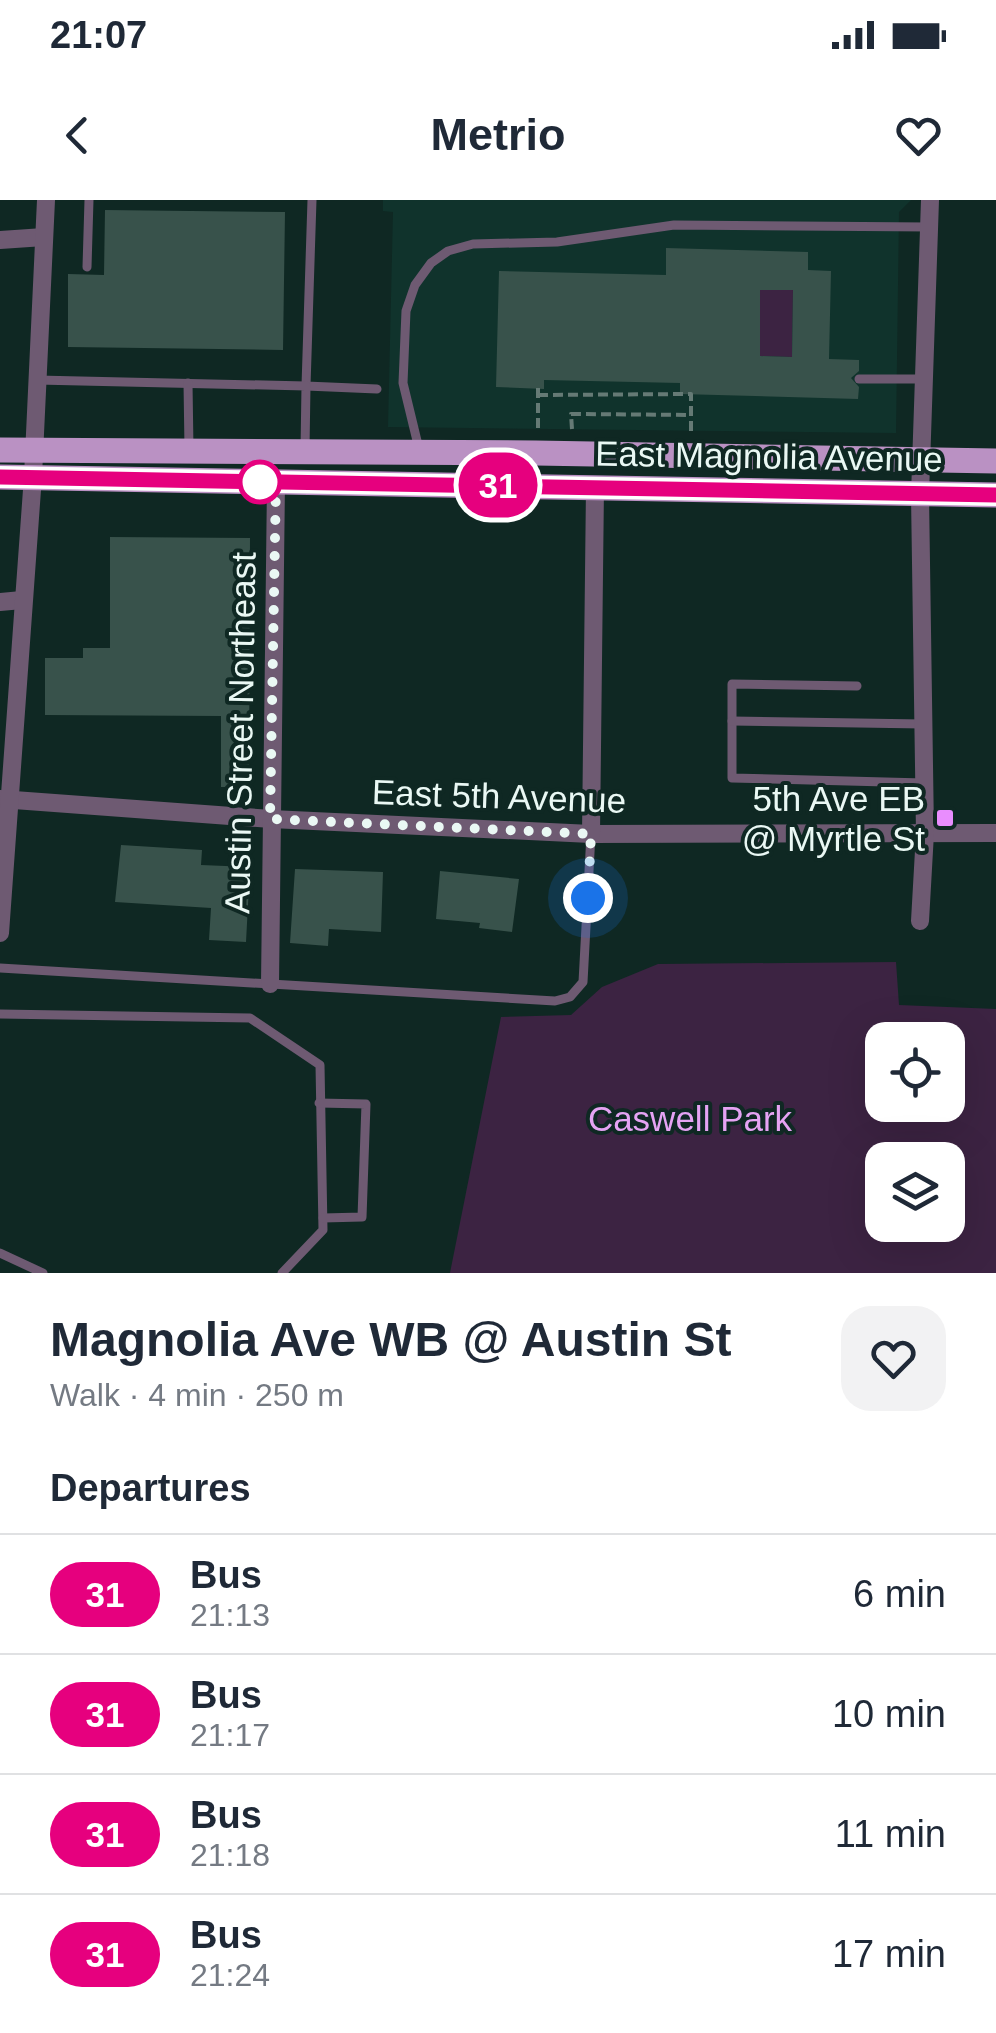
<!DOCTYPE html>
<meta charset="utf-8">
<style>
body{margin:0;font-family:Helvetica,sans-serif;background:#f2f2f3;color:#1f2937;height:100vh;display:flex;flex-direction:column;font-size:38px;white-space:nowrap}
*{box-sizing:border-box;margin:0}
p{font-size:32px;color:#747a83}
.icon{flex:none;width:55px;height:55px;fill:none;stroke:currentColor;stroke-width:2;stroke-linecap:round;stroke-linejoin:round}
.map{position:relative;height:1073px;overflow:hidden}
.side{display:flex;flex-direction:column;background:#fff;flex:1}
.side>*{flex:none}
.badge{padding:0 20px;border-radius:32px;font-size:35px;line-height:65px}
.controls{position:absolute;left:865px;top:822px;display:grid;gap:20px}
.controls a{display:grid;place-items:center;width:100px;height:100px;border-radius:20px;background:#fff;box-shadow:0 10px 40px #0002;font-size:50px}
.you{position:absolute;width:50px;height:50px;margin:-25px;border:8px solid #fff;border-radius:50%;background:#1a73e8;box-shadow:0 0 0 15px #1a73e833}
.map>.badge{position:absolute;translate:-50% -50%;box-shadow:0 0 0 5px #fff}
h2{padding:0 50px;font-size:38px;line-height:90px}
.round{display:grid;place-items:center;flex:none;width:105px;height:105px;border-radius:30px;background:#f2f2f3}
.summary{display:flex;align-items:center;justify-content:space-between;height:170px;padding:0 50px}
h1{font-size:48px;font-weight:800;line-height:75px}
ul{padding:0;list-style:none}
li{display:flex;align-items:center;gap:30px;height:120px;padding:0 50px;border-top:2px solid #e0e1e3}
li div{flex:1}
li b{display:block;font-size:38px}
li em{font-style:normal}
li .badge{min-width:110px;font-weight:700;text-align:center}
.status{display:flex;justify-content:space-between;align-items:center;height:70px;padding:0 50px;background:#fff;direction:ltr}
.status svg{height:28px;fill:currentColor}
header{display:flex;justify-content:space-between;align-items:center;height:130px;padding:0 50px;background:#fff;font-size:45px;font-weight:800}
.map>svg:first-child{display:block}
.built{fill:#10332c}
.green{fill:#3c2342;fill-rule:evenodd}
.building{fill:#38524b;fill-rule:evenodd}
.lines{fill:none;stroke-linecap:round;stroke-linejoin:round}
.path{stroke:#657a75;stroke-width:4;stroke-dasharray:10 5;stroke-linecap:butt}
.service{stroke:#6e5a72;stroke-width:9}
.minor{stroke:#6e5a72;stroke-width:18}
.primary{stroke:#ba91c3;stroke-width:25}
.line-casing{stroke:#fff;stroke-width:22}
.line{stroke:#e6007e;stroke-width:15}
.walk{stroke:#eaf8f4;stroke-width:10;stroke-dasharray:0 18}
.stop-dot{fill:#fff;stroke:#e6007e;stroke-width:5}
.poi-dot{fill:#e98dfe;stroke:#0f2823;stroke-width:4}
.labels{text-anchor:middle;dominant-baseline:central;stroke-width:8;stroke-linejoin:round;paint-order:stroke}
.street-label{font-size:35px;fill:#eaf8f4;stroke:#0f2823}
.poi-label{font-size:35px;fill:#eaf8f4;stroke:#0f2823;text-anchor:end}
.park-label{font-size:35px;fill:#e5a3f3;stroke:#0f2823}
</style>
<div class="status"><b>21:07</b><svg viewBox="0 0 49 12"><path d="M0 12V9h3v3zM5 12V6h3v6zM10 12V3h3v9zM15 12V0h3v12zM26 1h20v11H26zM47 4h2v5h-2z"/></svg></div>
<header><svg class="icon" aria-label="back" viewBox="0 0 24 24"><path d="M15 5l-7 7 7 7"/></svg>Metrio<svg class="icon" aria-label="heart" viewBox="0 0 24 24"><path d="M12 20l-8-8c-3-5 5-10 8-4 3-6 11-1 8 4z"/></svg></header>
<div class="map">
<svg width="996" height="1073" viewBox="0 0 996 1073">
<rect width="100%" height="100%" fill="#0f2823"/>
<!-- built -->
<polygon class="built" points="383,0 911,0 899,12 896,233 388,227 393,12 383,11"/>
<!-- green -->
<g class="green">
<polygon points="699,89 793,90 792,157 760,156 760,109"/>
<path d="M 896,762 L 899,805 L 996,809 L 996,1073 L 450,1073 L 501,817 L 571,815 L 602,787 L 658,764 ZM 948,840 L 948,905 L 882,905 L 882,840 ZM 948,960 L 948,1025 L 882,1025 L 882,960 Z"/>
</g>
<!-- building -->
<g class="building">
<polygon points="105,10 285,12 283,150 68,147 68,74 104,75"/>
<path d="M 666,48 L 808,52 L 808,70 L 831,71 L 829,159 L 859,160 L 859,171 L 851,178 L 859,187 L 858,199 L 680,194 L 680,183 L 544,180 L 544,189 L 496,187 L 499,71 L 666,75 ZM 760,90 L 793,90 L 792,157 L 760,156 Z"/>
<polygon points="110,337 250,338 249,587 221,587 221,516 45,515 45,458 83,458 83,448 110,448"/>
<polygon points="121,645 202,650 201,665 250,667 246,742 209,740 211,708 115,702"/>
<polygon points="295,669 383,672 381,732 329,729 328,746 290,743"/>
<polygon points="440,671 519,679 512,732 479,728 480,723 436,719"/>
</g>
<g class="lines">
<!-- path -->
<g class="path">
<polyline points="538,188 538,228"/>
<polyline points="538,195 691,194 691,232"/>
<polyline points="572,229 571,214 691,215"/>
</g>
<!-- service -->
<g class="service">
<polyline points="312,0 306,186 377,189"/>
<polyline points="87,67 89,0"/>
<polyline points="859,179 924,179"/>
<polyline points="37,180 306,186 305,249"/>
<polyline points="188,183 189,249"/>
<polyline points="419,249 403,183 406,111 415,85 431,63 448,51 473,44 557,42 674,25 929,27"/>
<polyline points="857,486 732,484 732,578 924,583"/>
<polyline points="732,521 923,524"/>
<polyline points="0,768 555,801 570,797 583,782 591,634"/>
<polyline points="0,814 250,818 320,865 323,1030 282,1073"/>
<polyline points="319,903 366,904 362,1017 323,1018"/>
<polyline points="0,1053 43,1073"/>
</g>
<!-- minor -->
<g class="minor">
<polyline points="0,40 44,37"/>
<polyline points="0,402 22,400"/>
<polyline points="0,599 271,619 591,634 996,633"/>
<polyline points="591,634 595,287"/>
<polyline points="920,721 925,633 920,295 930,0"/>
<polyline points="0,733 33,276 46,0"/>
<polyline points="270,784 276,282"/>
</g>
<!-- primary -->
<g class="primary">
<polyline points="0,250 536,253 996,261"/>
<polyline points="0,277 996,295"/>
</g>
</g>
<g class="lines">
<defs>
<polyline id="line" points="0,277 996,295"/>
</defs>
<!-- line casing -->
<use href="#line" class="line-casing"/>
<!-- line -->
<use href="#line" class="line"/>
<!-- walk -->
<polyline class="walk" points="260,282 276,282 270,619 591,634 588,698"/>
</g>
<!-- markers -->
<circle class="stop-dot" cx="260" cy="282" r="20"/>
<rect class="poi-dot" x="935" y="608" width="20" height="20" rx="5"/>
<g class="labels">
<!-- street labels -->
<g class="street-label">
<text transform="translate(769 256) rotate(1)">East Magnolia Avenue</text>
<text transform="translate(240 533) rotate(-89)">Austin Street Northeast</text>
<text transform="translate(499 596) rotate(2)">East 5th Avenue</text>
</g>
<!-- poi labels -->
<g class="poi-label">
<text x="925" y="598">5th Ave EB<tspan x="925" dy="40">@ Myrtle St</tspan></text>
</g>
<!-- park labels -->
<g class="park-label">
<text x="690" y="918">Caswell Park</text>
</g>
</g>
</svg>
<div class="controls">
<a><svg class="icon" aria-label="locate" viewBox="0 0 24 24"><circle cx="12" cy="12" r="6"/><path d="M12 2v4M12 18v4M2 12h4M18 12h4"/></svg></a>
<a><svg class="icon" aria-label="layers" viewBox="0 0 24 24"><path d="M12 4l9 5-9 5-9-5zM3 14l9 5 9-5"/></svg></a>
</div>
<div class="you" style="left:588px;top:698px"></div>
<b class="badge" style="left:498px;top:285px;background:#e6007e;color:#fff">31</b>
</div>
<section class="side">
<div class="summary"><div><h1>Magnolia Ave WB @ Austin St</h1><p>Walk · 4 min · 250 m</p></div><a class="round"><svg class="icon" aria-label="heart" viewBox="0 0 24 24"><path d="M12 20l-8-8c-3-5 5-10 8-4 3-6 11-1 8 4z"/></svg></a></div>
<h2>Departures</h2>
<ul>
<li><span class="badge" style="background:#e6007e;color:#fff">31</span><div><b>Bus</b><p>21:13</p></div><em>6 min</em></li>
<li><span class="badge" style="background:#e6007e;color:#fff">31</span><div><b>Bus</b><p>21:17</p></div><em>10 min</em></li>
<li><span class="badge" style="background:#e6007e;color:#fff">31</span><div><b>Bus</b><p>21:18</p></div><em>11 min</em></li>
<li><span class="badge" style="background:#e6007e;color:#fff">31</span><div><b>Bus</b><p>21:24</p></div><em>17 min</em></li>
</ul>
</section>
